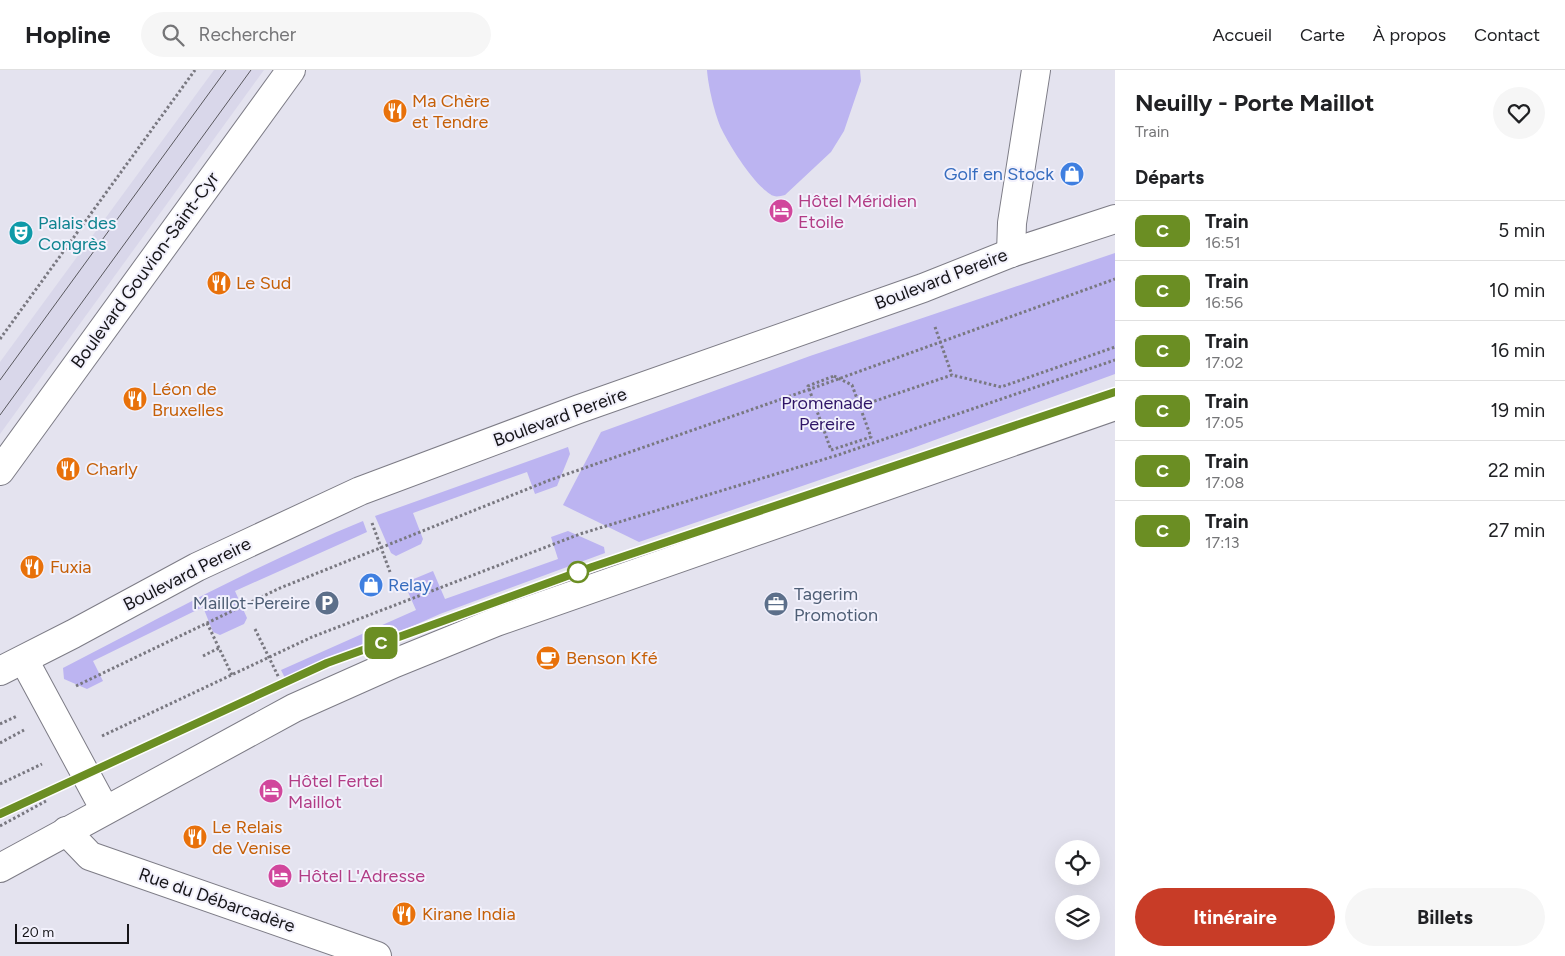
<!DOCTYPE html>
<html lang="fr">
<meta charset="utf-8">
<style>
body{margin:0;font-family:Figtree,sans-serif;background:#f6f6f6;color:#202124;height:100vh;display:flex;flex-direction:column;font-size:19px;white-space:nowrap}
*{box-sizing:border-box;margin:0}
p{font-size:16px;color:#757577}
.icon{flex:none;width:28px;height:28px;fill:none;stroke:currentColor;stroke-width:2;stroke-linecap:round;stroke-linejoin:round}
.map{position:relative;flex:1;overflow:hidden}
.sheet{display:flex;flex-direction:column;background:#fff;width:450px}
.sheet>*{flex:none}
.badge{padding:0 10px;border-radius:8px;font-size:18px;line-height:32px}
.fabs{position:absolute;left:1055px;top:770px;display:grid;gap:10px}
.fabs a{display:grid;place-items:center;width:45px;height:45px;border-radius:50%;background:#fff;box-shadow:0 5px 20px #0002;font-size:25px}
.scale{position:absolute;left:15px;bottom:12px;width:114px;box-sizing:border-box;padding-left:5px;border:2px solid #161519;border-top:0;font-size:14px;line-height:18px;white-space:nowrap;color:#161519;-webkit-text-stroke:4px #f2f1fc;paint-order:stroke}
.map>.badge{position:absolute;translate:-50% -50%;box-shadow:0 0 0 2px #fff}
h2{padding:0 20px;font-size:19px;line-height:45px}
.round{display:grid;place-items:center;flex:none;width:52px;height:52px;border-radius:26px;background:#f6f6f6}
.overview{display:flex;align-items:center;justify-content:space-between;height:85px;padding:0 20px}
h1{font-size:24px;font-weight:700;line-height:38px}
.primary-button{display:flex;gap:10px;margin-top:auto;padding:10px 20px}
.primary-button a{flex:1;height:58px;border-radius:30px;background:#c83c27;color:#fff;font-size:20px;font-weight:700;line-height:58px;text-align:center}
.primary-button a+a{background:#f6f6f6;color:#202124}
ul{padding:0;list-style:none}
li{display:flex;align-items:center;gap:15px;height:60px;padding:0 20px;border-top:1px solid #e0e0e0}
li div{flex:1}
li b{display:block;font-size:19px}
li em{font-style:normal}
li .badge{min-width:55px;font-weight:700;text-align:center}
header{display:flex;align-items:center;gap:30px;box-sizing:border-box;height:70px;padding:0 25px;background:#fff;border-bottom:1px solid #e0e0e0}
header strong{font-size:24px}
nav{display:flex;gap:28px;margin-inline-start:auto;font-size:18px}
.search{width:350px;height:45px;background:#f6f6f6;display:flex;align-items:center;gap:12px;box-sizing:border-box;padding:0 18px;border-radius:28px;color:#757577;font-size:19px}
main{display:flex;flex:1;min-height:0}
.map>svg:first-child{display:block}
.built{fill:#d9d7ea}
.green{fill:#bcb4f1}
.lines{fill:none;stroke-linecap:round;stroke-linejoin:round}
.minor-casing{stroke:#7d7c86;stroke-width:30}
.path{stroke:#797880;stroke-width:3;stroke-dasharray:2.5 2.5;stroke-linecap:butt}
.minor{stroke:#fff;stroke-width:28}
.tram{stroke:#59585e;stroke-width:1}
.line-casing{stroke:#fff;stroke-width:11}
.line{stroke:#6b8e23;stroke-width:8}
.stop-dot{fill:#fff;stroke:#6b8e23;stroke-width:2.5}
.labels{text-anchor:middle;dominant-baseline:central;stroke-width:4;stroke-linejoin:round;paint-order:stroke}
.food-label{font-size:18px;fill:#c56008;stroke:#f2f1fc;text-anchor:start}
.shop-label{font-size:18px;fill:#366cbe;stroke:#f2f1fc;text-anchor:end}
.hotel-label{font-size:18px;fill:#b23c85;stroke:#f2f1fc;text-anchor:start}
.culture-label{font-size:18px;fill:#0d838f;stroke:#f2f1fc;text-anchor:start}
.street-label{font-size:18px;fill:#161519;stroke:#f2f1fc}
.park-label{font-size:18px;fill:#2f1567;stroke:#f2f1fc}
.service-label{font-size:18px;fill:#4e5e75;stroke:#f2f1fc;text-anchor:start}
</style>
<header>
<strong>Hopline</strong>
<div class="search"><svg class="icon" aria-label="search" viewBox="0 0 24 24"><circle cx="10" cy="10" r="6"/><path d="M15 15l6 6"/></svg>Rechercher</div>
<nav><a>Accueil</a><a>Carte</a><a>À propos</a><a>Contact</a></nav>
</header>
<main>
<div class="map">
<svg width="1115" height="886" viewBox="0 0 1115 886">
<rect width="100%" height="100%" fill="#e4e3ef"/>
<!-- built -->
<polygon class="built" points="214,0 264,0 0,364 0,292"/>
<!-- green -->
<g class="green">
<path d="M 707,0 L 860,0 L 861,11 L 844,61 L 831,82 L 785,125 C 780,126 775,128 770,124 C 753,113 731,78 722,60 C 715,46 708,15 707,0 Z"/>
<polygon points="1115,183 1115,304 913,378 639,472 563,435 601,362 810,286"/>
<polygon points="568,377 570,384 557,416 535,424 527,402 413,443 423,469 421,474 396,486 391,483 375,446"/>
<path d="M 363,451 L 367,462 L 235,521 L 247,548 L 244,554 L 220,565 L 213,562 L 203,537 L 93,591 L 103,611 L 87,619 L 64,609 L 63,598 C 162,547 260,493 363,451 Z"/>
<polygon points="568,461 604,477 605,483 440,544 287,612 281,600 416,540 404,513 433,501 445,529 558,489 551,467"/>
</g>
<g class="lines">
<defs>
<g id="minor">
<polyline points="1011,183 1012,153 1036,0"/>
<polyline points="0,401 291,0"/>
<polyline points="24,590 105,740"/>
<polyline points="0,601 73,564 197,497 360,421 579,339 923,218 1011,183 1115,149"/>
<polyline points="66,761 90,786 377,886"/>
<polyline points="0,798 294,638 395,593 496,552 1115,336"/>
</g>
</defs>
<!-- minor casing -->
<use href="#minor" class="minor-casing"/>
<!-- path -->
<g class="path">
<polyline points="935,257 952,305"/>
<polyline points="0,269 195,0"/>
<polygon points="834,306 852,315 871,367 831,380 808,316"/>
<polyline points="860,336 952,305 1001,317 1115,277"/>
<polyline points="372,453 390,502"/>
<polyline points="207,553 232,605"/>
<polyline points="255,559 279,608"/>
<polyline points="203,586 219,578"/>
<polyline points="76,616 280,518 550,410 816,317 1115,209"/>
<polyline points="0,654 17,646"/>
<polyline points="102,666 312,567 580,464 838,385 1115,290"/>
<polyline points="0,673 24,660"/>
<polyline points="0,714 42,694"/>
<polyline points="0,756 46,731"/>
</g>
<!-- minor -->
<use href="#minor" class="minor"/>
<!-- tram -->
<g class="tram">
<polyline points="0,310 226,0"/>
<polyline points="0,345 251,0"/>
</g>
</g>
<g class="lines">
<defs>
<polyline id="line" points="0,744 327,593 592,497 1115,322"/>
</defs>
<!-- line casing -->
<use href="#line" class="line-casing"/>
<!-- line -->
<use href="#line" class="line"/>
</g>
<!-- icons -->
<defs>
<symbol id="restaurant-disc" viewBox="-11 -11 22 22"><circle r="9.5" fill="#e8710a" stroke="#f2f1fc"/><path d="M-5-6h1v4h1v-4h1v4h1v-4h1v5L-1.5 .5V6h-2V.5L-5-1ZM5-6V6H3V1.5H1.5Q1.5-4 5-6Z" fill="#fff"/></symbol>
<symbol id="shop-disc" viewBox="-11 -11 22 22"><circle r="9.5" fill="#3f7fe0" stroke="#f2f1fc"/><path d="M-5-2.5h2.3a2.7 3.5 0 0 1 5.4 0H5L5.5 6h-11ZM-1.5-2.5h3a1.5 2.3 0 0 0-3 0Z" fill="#fff"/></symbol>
<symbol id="hotel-disc" viewBox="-11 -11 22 22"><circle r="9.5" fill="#d1479c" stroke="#f2f1fc"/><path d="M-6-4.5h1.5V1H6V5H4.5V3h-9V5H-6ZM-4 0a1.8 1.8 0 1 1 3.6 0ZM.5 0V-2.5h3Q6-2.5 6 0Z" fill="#fff"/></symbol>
<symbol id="theatre-disc" viewBox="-11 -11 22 22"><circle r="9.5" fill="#0f9aa8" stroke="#f2f1fc"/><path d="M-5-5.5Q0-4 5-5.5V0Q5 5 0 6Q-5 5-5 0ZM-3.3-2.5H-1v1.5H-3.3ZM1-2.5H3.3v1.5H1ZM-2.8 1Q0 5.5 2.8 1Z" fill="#fff"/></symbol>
<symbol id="parking-disc" viewBox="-11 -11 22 22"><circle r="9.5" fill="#5c6f8a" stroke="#f2f1fc"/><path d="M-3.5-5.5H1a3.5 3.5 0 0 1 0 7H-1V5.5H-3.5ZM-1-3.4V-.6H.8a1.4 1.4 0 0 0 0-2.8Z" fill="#fff"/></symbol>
<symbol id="office-disc" viewBox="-11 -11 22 22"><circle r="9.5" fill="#5c6f8a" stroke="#f2f1fc"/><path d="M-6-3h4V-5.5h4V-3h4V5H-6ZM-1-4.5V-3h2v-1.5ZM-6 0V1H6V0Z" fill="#fff"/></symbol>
<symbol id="cafe-disc" viewBox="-11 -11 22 22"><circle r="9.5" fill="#e8710a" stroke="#f2f1fc"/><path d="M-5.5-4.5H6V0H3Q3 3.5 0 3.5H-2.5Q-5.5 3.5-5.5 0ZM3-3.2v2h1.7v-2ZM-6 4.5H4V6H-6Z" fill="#fff"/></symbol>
</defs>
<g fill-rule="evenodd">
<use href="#restaurant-disc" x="381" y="27" width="28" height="28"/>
<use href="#shop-disc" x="1058" y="90" width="28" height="28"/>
<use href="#hotel-disc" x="767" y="127" width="28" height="28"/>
<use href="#theatre-disc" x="7" y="149" width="28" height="28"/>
<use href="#restaurant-disc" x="205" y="199" width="28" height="28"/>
<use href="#restaurant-disc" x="121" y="315" width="28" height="28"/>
<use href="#restaurant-disc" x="54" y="385" width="28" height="28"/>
<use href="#restaurant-disc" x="18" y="483" width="28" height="28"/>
<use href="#shop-disc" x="357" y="501" width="28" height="28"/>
<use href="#parking-disc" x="313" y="519" width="28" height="28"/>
<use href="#office-disc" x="762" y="520" width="28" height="28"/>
<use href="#cafe-disc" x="534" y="574" width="28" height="28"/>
<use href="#hotel-disc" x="257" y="707" width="28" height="28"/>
<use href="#restaurant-disc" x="181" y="753" width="28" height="28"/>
<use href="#hotel-disc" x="266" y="792" width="28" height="28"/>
<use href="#restaurant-disc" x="390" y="830" width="28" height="28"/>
</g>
<!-- markers -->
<circle class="stop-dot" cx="578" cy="502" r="10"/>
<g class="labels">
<!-- food labels -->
<g class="food-label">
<text x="412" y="31">Ma Chère<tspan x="412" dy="21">et Tendre</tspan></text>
<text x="236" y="213">Le Sud</text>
<text x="152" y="319">Léon de<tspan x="152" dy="21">Bruxelles</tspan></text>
<text x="86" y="399">Charly</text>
<text x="50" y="497">Fuxia</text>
<text x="566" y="588">Benson Kfé</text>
<text x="212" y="757">Le Relais<tspan x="212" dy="21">de Venise</tspan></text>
<text x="422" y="844">Kirane India</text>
</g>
<!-- shop labels -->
<g class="shop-label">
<text x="1054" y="104">Golf en Stock</text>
<text x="388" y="515" text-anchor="start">Relay</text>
</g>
<!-- hotel labels -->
<g class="hotel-label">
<text x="798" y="131">Hôtel Méridien<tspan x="798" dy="21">Etoile</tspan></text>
<text x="288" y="711">Hôtel Fertel<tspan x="288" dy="21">Maillot</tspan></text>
<text x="298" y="806">Hôtel L'Adresse</text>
</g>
<!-- culture labels -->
<g class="culture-label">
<text x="38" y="153">Palais des<tspan x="38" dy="21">Congrès</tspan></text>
</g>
<!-- street labels -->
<g class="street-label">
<text transform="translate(145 200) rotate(-54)">Boulevard Gouvion-Saint-Cyr</text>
<text transform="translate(941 209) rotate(-21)">Boulevard Pereire</text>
<text transform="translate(560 347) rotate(-20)">Boulevard Pereire</text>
<text transform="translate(187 504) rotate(-27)">Boulevard Pereire</text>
<text transform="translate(217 830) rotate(19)">Rue du Débarcadère</text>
</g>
<!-- park labels -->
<g class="park-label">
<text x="827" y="333">Promenade<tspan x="827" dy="21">Pereire</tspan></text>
</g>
<!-- service labels -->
<g class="service-label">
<text x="794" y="524">Tagerim<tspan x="794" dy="21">Promotion</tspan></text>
<text x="310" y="533" text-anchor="end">Maillot-Pereire</text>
</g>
</g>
</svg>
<div class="fabs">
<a><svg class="icon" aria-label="locate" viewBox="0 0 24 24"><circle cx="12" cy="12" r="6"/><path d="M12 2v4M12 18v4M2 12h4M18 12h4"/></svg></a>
<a><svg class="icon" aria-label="layers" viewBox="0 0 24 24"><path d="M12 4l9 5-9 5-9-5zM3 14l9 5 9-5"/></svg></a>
</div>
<div class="scale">20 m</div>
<b class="badge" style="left:381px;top:573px;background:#6b8e23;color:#fff">C</b>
</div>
<section class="sheet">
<div class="overview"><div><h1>Neuilly - Porte Maillot</h1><p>Train</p></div><a class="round"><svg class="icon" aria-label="heart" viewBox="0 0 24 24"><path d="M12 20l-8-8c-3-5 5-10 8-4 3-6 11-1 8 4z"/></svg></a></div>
<h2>Départs</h2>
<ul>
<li><span class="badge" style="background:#6b8e23;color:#fff">C</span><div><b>Train</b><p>16:51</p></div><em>5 min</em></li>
<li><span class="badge" style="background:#6b8e23;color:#fff">C</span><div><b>Train</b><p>16:56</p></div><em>10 min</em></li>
<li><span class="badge" style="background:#6b8e23;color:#fff">C</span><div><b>Train</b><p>17:02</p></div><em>16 min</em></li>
<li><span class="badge" style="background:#6b8e23;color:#fff">C</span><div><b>Train</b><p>17:05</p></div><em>19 min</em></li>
<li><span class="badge" style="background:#6b8e23;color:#fff">C</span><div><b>Train</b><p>17:08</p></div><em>22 min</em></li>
<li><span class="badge" style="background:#6b8e23;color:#fff">C</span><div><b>Train</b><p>17:13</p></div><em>27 min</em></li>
</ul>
<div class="primary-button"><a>Itinéraire</a><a>Billets</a></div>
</section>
</main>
